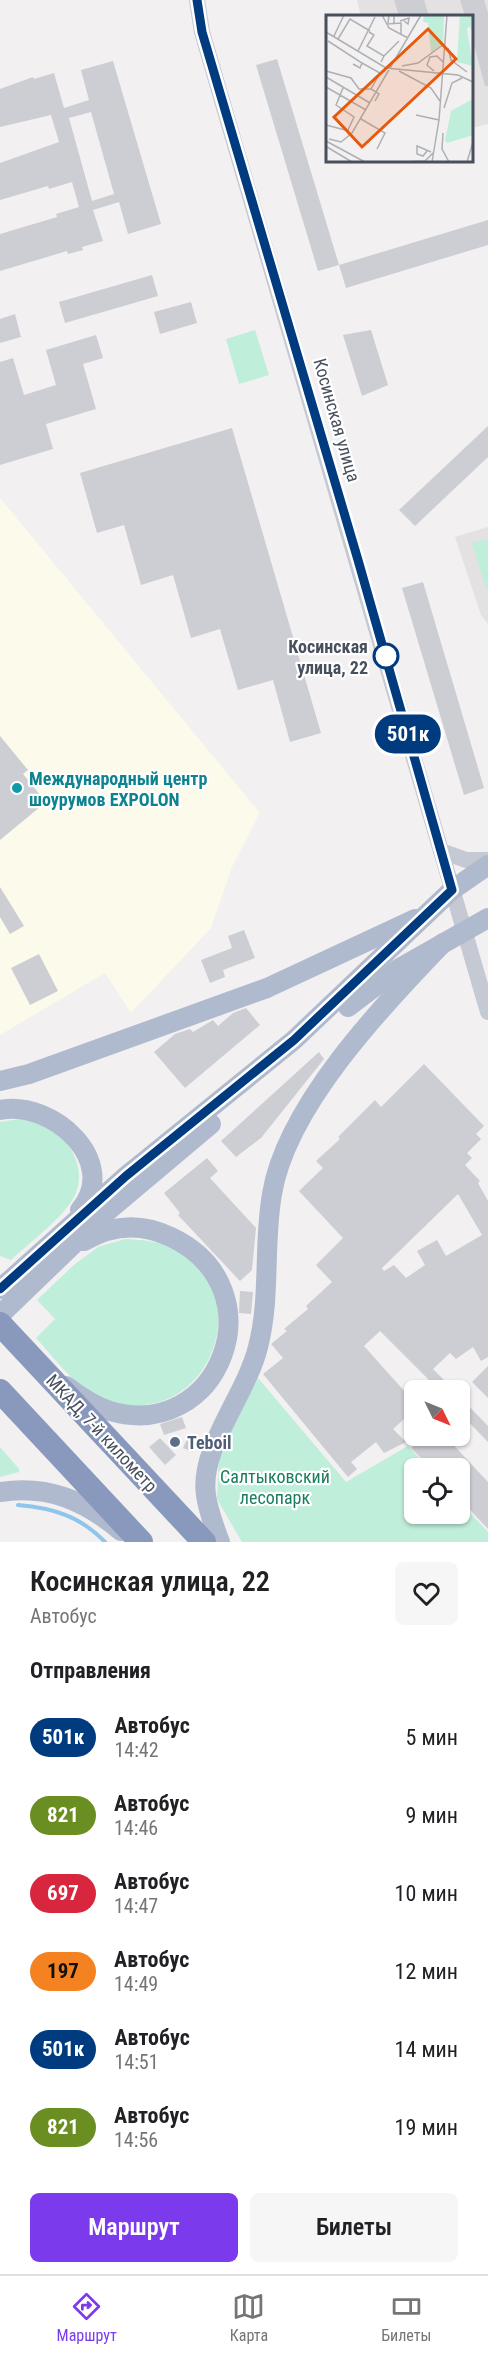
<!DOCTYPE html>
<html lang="ru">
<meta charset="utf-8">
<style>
body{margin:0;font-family:"Roboto Condensed",sans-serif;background:#f6f6f6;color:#202124;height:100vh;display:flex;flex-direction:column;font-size:22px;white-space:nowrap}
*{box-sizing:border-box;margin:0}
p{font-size:20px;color:#757577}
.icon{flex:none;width:33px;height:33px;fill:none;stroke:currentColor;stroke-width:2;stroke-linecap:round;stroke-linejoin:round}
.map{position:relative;height:1542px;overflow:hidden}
.drawer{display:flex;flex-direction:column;background:#fff;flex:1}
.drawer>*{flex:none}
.badge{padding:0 12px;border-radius:20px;font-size:21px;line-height:39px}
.needle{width:39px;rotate:133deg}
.controls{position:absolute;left:404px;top:1380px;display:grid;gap:12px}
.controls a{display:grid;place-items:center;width:66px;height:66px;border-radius:9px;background:#fff;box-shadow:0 2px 4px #0004;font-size:30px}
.map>.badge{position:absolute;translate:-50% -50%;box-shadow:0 0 0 3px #fff}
h2{padding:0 30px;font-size:22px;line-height:54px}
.round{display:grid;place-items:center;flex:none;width:63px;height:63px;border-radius:9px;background:#f6f6f6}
.summary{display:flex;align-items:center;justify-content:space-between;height:102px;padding:0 30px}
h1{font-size:28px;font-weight:600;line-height:45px}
.button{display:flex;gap:12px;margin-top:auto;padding:12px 30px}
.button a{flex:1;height:69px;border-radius:9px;background:#7c3aed;color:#fff;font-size:24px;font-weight:600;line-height:69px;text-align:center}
.button a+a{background:#f6f6f6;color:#202124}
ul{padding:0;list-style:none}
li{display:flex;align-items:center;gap:18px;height:78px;padding:0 30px}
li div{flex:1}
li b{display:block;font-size:22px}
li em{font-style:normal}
li .badge{min-width:66px;font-weight:700;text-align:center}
.tab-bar{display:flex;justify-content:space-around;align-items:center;height:84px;border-top:2px solid #e0e0e0;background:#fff;font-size:16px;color:#757577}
.tab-bar a{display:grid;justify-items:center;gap:3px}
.tab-bar .selected{color:#7c3aed}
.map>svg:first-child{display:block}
.commercial{fill:#fcfaea}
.education{fill:#e3e1e2}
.green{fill:#bfeeda}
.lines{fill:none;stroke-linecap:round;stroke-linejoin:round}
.stream{stroke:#8dc6ea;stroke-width:4}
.building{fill:#cdced4;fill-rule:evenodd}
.minor{stroke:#c4c9d4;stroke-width:16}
.major{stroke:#b0bace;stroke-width:20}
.highway{stroke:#8999bd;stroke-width:24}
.line-casing{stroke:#fff;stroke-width:14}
.line{stroke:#003b80;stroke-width:9}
.stop-dot{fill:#fff;stroke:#003b80;stroke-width:3}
.culture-dot{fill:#0f9aa8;stroke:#fff;stroke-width:2}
.service-dot{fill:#5c6f8a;stroke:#fff;stroke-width:2}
.labels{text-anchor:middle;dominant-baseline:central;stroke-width:4.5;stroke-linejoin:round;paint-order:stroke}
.street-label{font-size:18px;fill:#484f5d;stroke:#fff}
.stop-label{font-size:18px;font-weight:bold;fill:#484f5d;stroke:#fff;text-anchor:end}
.culture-label{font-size:18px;font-weight:bold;fill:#0d838f;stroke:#fff;text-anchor:start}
.service-label{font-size:18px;font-weight:bold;fill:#4e5e75;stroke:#fff;text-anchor:start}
.park-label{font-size:18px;fill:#197d5e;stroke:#fff}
.inset-road{fill:none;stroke:#aeb0b5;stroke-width:1.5}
.view{fill:#e8590c;fill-opacity:0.15;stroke:#e8590c;stroke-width:3}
.inset-edge{fill:none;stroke:#484f5d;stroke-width:3}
</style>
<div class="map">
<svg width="488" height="1542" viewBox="0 0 488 1542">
<rect width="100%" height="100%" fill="#f2f0f0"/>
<!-- commercial -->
<polygon class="commercial" points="0,498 260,813 232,867 211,928 131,1013 105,973 0,1035"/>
<!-- education -->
<g class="education">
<polygon points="357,0 488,0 488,124 472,128 472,16 361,16"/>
<polygon points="488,527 488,624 481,615 455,537"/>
</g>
<!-- green -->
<g class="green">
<polygon points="255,330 269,375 239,384 226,339"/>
<polygon points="488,539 488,589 486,589 472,543"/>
<path d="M 25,1118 C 31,1119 38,1120 43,1122 C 68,1135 89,1170 74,1197 C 62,1219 30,1242 11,1260 L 0,1256 L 0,1122 Z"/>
<path d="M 125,1239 C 144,1240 161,1241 178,1251 C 245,1286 223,1390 151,1404 C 137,1407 120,1408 106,1402 C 77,1389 57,1361 36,1338 L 55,1319 L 37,1300 L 75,1264 L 98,1247 Z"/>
<polygon points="258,1378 346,1482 408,1446 429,1468 414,1468 414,1514 459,1514 459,1501 488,1532 488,1542 242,1542 217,1499 219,1455"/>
<polygon points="0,1447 19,1469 19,1472 0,1477"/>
</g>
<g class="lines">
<!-- stream -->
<path class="stream" d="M 18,1505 C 53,1508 80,1516 105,1542"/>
</g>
<!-- building -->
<g class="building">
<polygon points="394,0 424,0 429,16 399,16"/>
<polygon points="460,0 484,0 488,13 488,86 485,86 474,45 471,46 471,16 465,16"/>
<polygon points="277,59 339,265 318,271 256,65"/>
<path d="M 113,61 L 161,224 L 128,234 L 119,202 L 93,210 L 103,241 L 82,247 L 83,250 L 68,254 L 67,251 L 0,271 L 0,234 L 57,217 L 56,214 L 79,207 L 72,182 L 49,189 L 48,186 L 0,200 L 0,163 L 59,142 L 51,115 L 0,127 L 0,89 L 33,77 L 34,79 L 54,73 L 64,108 L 89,100 L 81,70 ZM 91,112 L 114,194 L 92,201 L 69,118 Z"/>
<polygon points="488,220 488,245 346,288 339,265"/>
<polygon points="152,275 158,296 65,323 59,302"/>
<polygon points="191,302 197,323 160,334 154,312"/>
<polygon points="15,314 21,337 0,343 0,319"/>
<polygon points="371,330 388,385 362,396 343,335"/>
<polygon points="96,335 103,358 83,364 96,409 46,424 53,449 0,465 0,362 13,358 24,395 56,385 46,350"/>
<polygon points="488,426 488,457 415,526 399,510"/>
<polygon points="232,428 321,733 290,742 273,680 238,690 220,629 191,638 173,575 141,585 124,525 97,533 80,473"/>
<polygon points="423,582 484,788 464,795 402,588"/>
<polygon points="0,736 28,770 23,774 46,802 0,840"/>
<polygon points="0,887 24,926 10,934 0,917"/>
<polygon points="244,930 255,958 223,970 225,977 210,983 201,960 232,948 228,936"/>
<polygon points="39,954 58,991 30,1005 11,968"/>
<polygon points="246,1008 260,1025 185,1088 154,1052 175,1034 190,1029 193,1032 213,1020 218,1026 233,1013"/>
<polygon points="319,1052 324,1059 261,1138 236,1157 221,1141"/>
<path d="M 424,1064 L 484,1126 L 476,1134 L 481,1139 L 467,1153 L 472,1158 L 465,1165 L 480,1181 L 478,1183 L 488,1201 L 488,1357 L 481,1361 L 473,1347 L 456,1359 L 450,1353 L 433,1369 L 454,1390 L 439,1390 L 380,1331 L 364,1346 L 414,1402 L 414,1410 L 393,1429 L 406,1442 L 384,1453 L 376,1442 L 351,1462 L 357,1469 L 348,1477 L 263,1374 L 283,1358 L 271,1344 L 287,1331 L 284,1329 L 308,1309 L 306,1306 L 332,1282 L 316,1265 L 343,1238 L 299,1191 L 323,1168 L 316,1161 L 340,1139 L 338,1137 L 375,1100 L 381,1107 ZM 458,1194 L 482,1235 L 446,1256 L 437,1240 L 417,1251 L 425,1265 L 406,1278 L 394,1265 L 384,1271 L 382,1268 Z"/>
<polygon points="207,1158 218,1171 210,1178 256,1228 252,1270 240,1281 178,1215 180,1213 164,1193"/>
<polygon points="240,1291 253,1292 251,1314 239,1313"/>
<polygon points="488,1366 488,1398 472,1382"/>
<polygon points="459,1396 488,1426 488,1442 459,1412"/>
<polygon points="182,1417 186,1428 164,1435 160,1424"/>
<polygon points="189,1435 199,1439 193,1452 183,1448"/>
<polygon points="424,1436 445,1436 488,1482 488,1529 459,1498 459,1468 431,1468 411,1448"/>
<polygon points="160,1438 176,1455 165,1465 149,1447"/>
</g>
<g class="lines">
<!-- minor -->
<g class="minor">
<polyline points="197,0 202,32 488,1012"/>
<polyline points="441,851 466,860 488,860"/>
</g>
<!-- major -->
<g class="major">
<polyline points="348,1007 398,969 488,918"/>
<polyline points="0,1081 29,1074 267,988 415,919"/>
<path d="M 0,1110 C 52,1099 121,1162 80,1210"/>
<polyline points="0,1289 126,1176 294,1040 452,890 488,865"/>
<polyline points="0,1315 110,1209 211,1124"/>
<path d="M 66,1386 C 79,1396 94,1406 110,1411 C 219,1443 280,1289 171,1237 C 142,1223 113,1224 84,1241"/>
<path d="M 0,1492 C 48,1485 84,1500 121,1531"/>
<path d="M 220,1542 C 214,1526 208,1511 206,1495 C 199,1448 246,1396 258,1347 C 271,1297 263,1245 272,1194 C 286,1107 382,1006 443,943"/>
</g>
<!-- highway -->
<g class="highway">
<polyline points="0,1324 204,1542"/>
<polyline points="0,1391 141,1542"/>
</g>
</g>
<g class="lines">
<defs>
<polyline id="line" points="0,1289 126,1176 294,1040 452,890 358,560 202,32 197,0"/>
</defs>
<!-- line casing -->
<use href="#line" class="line-casing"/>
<!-- line -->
<use href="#line" class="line"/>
</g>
<!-- markers -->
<circle class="stop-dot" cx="386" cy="656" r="12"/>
<circle class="culture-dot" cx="17" cy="788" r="6"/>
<circle class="service-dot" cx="175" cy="1442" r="6"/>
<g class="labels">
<!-- street labels -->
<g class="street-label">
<text transform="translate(337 420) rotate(74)">Косинская улица</text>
<text transform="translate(102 1433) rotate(47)">МКАД, 7-й километр</text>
</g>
<!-- stop labels -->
<g class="stop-label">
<text x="368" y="646">Косинская<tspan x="368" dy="21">улица, 22</tspan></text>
</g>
<!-- culture labels -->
<g class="culture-label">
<text x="29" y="778">Международный центр<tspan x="29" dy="21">шоурумов EXPOLON</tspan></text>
</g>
<!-- service labels -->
<g class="service-label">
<text x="187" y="1442">Teboil</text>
</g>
<!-- park labels -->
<g class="park-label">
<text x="275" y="1476">Салтыковский<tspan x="275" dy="21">лесопарк</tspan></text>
</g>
</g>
<!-- overview -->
<g transform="translate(326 15)">
<rect width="147" height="147" fill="#f2f0f0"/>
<path d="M 105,0 L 118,0 L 117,28 L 105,38 L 102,8 L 97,7 L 98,1 ZM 134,0 L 147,0 L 147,19 L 144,11 L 141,14 L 147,51 L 131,47 ZM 147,84 L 147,120 L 121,128 L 119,125 L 125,96 Z" fill="#bfeeda"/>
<path class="inset-road" d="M 56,0 L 63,13 L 82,23M 74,6 L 83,3 L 82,9 L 78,6M 62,8 L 63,0 L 68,0 L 68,8M 61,9 L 75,8 L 75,19M 0,17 L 60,53 L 132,60 L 147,67M 43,17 L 48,20 L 41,31 L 58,41 L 55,47M 8,21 L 18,0M 12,24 L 24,4 L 44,16M 2,26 L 36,48 L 34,53 L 27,49M 122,33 L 125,45 L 141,57M 32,36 L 49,2M 58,41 L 73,26M 36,48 L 54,58 L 45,74 L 53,79 L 49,86M 76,51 L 92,48 L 118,29M 0,56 L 25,63 L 33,74 L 45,74M 73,56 L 105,73 L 114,86M 108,56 L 101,50 L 104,42 L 111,41 L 117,47M 0,62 L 44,88M 0,72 L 40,95M 17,73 L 10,90 L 28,102 L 22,115M 118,93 L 126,68 L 136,63M 90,100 L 113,105M 35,104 L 59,118 L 51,134M 0,110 L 23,116M 117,118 L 116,134 L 123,147M 3,124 L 15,127 L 26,118 L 95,0M 0,126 L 39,147M 1,132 L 26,147M 101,136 L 97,141 L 91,139 L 91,131 L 105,137M 76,147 L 99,146 L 107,138M 106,147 L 113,105 L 121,0M 141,147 L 147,127"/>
<path class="view" d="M 102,14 L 130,44 L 36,132 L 8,102 Z"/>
<rect width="147" height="147" class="inset-edge"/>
</g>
</svg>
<div class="controls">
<a><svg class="needle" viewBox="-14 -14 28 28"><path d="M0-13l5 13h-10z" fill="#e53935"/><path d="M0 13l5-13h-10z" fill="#757577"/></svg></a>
<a><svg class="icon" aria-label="locate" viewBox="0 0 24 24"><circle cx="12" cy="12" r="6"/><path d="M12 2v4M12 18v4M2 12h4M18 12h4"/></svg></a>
</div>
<b class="badge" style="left:408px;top:734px;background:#003b80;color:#fff">501к</b>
</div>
<section class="drawer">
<div class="summary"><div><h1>Косинская улица, 22</h1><p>Автобус</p></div><a class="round"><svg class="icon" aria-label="heart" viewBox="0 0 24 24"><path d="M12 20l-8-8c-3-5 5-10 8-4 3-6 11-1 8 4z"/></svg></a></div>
<h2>Отправления</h2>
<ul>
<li><span class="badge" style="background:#003b80;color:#fff">501к</span><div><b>Автобус</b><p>14:42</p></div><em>5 мин</em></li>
<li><span class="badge" style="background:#6b8e23;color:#fff">821</span><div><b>Автобус</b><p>14:46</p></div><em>9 мин</em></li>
<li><span class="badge" style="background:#d7263d;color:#fff">697</span><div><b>Автобус</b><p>14:47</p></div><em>10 мин</em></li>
<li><span class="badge" style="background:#f58220;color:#111">197</span><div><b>Автобус</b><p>14:49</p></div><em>12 мин</em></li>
<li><span class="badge" style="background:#003b80;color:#fff">501к</span><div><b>Автобус</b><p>14:51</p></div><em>14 мин</em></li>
<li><span class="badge" style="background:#6b8e23;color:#fff">821</span><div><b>Автобус</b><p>14:56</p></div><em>19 мин</em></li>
</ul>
<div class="button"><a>Маршрут</a><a>Билеты</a></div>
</section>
<nav class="tab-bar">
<a class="selected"><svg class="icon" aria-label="directions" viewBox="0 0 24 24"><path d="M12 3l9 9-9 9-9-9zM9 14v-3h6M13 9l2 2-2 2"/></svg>Маршрут</a>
<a><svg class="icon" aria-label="map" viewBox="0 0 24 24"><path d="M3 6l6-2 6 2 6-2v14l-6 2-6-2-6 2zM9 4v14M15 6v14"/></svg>Карта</a>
<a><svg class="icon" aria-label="tickets" viewBox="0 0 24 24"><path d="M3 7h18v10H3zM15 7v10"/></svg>Билеты</a>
</nav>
